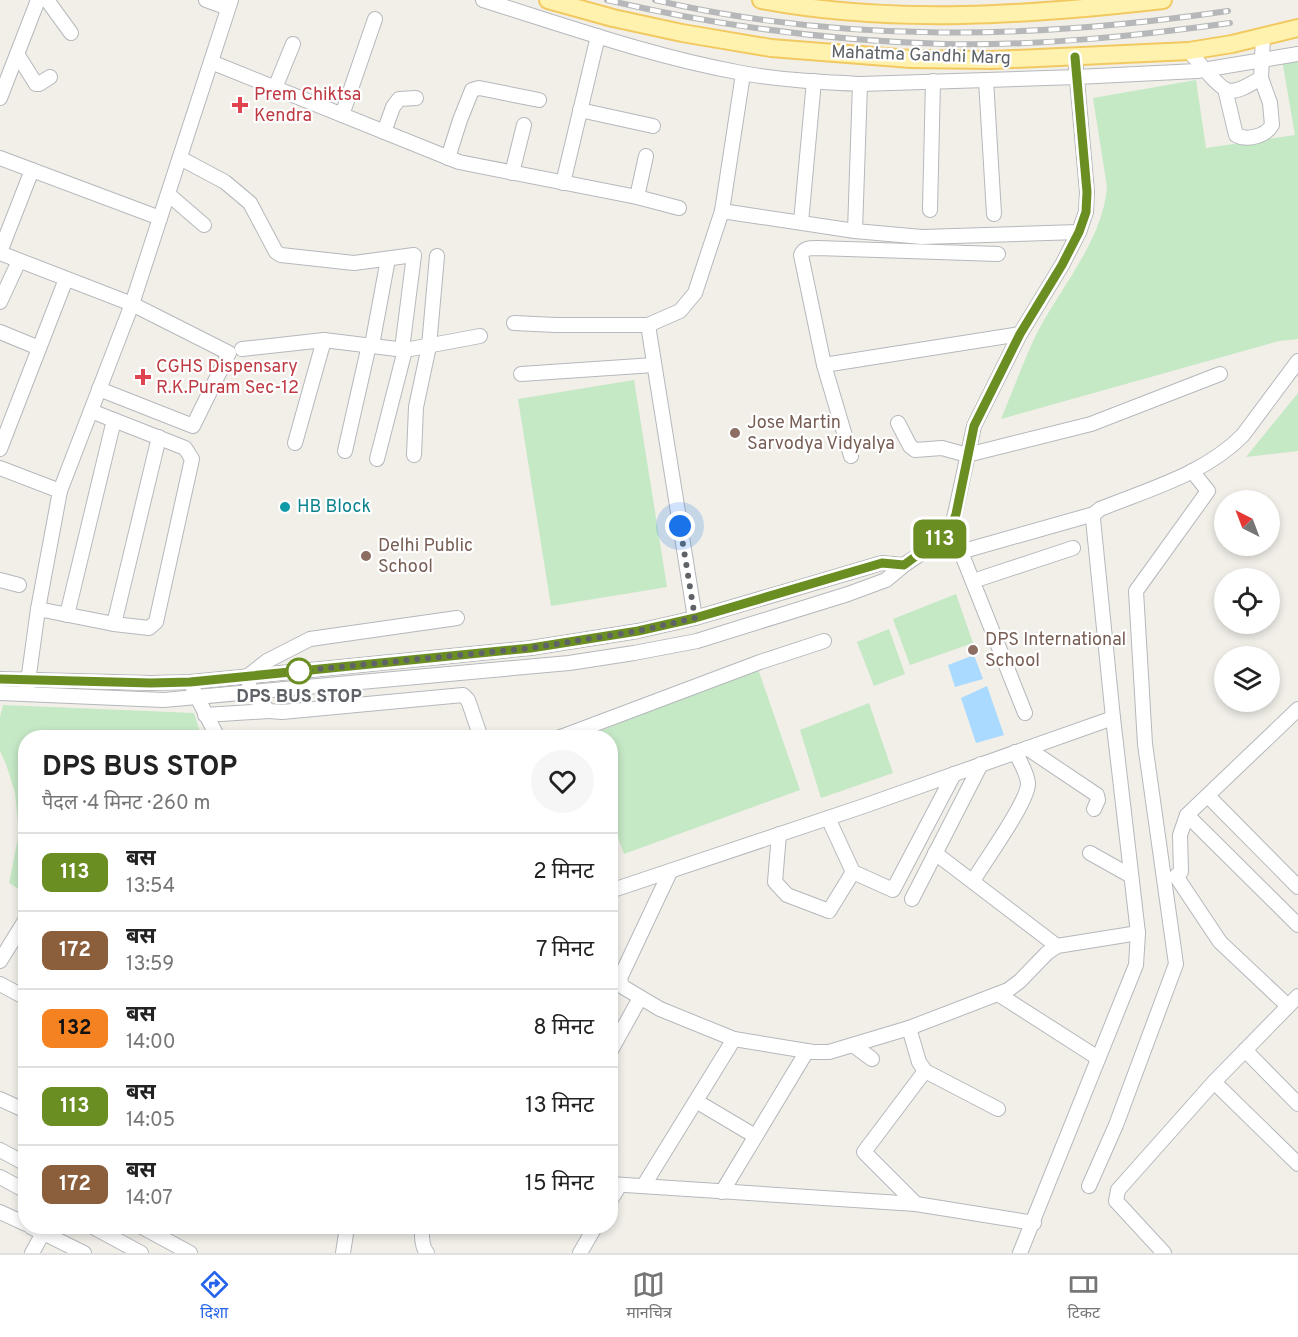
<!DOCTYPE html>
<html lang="hi">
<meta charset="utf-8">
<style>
body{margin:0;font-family:Overpass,"Noto Sans Devanagari",sans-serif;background:#f6f6f6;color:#222;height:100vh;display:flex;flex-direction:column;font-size:22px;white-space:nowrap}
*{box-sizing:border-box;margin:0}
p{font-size:20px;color:#767676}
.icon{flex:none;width:33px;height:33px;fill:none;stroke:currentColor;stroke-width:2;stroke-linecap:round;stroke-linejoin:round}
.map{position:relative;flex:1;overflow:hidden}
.side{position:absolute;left:18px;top:730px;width:600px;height:504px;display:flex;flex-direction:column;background:#fff;border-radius:24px;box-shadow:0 3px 9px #0003}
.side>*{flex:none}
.badge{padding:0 12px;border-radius:9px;font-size:21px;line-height:39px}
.needle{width:39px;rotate:318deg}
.controls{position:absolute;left:1214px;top:490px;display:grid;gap:12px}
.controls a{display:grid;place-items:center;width:66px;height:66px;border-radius:50%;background:#fff;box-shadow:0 3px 9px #0003;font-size:30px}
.you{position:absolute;width:30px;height:30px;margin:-15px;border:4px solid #fff;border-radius:50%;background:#1a73e8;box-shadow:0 0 0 9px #1a73e833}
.map>.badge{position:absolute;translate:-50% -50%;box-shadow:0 0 0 3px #fff}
.round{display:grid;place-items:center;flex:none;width:63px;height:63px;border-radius:32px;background:#f6f6f6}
.summary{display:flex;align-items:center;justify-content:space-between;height:102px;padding:0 24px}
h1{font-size:28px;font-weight:700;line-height:45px}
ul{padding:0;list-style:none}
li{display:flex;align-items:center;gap:18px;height:78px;padding:0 24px;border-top:2px solid #e0e0e0}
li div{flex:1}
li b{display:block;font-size:22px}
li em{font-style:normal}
li .badge{min-width:66px;font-weight:700;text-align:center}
.dock{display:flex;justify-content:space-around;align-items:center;height:84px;border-top:2px solid #e0e0e0;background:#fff;font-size:16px;color:#767676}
.dock a{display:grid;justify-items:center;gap:3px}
.dock .selected{color:#2563eb}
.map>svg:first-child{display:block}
.green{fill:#c5e8c5}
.water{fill:#aadaff}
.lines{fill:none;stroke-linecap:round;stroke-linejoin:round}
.minor-casing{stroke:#b5b8bc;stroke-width:16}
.major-casing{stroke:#f2c960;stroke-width:20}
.minor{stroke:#fff;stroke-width:14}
.major{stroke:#fff2af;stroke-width:16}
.rail-casing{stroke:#b6b7b8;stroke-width:6}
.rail{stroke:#fff;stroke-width:4;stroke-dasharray:11;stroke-linecap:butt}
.line-casing{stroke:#fff;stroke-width:14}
.line{stroke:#6b8e23;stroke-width:9}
.walk{stroke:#5f6368;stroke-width:6;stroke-dasharray:0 10.8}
.health-dot{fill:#e0444e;stroke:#fff;stroke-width:2}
.education-dot{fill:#8d6e63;stroke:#fff;stroke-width:2}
.culture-dot{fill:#0f9aa8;stroke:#fff;stroke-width:2}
.stop-dot{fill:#fff;stroke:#6b8e23;stroke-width:3}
.labels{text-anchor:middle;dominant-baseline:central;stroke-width:4.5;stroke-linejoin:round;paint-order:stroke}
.street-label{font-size:18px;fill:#5f6368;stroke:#fff}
.health-label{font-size:18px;fill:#be3a42;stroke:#fff;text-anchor:start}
.education-label{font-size:18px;fill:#785e54;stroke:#fff;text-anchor:start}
.culture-label{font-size:18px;fill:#0d838f;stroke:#fff;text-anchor:start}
.stop-label{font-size:18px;font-weight:bold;fill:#5f6368;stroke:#fff}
</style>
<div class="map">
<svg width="1298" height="1253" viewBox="0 0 1298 1253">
<rect width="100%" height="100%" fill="#f1efe8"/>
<!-- green -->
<g class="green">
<path d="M 1298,51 L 1298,339 L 1279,341 L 1001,419 C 1013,391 1023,362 1036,335 C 1060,288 1103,240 1107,187 L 1093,98 L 1196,80 L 1206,148 L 1295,135 L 1281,54 Z"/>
<polygon points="634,380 667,587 551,606 518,399"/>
<polygon points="1298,393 1298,451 1246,457"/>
<polygon points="956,594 973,643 910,665 893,619"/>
<polygon points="889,629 905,674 874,686 857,642"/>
<polygon points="758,669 800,790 624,854 611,819 610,738 582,738"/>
<polygon points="869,703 893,773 821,798 800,730"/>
<polygon points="3,705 194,713 202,738 26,738 25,893 9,883 19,833 15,793 6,764 0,751 0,717"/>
</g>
<!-- water -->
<g class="water">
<polygon points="974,655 983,679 955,687 948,665"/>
<polygon points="987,686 1004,735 976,743 961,698"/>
</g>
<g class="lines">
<defs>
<g id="minor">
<polyline points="47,0 71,33"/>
<polyline points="206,0 228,8"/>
<path d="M 483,0 C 569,27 654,57 742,73 C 780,80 821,82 860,84 L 1077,77 L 1197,71 L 1298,54"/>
<path d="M 1189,51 C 1196,59 1220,90 1230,91 C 1241,91 1252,83 1261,78 L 1263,37"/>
<polyline points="17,54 36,84 39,84 50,77"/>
<polyline points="211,62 459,162 637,197 679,208"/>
<polyline points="986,80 994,214"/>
<polyline points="275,88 293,44"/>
<path d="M 1225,89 L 1236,135 C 1247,141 1266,136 1272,125 L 1270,103 L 1261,78"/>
<polyline points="0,98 38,0"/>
<polyline points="580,110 653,126"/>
<polyline points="342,115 375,19"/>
<polyline points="384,132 393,107 399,99 416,98"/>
<polyline points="0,158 160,218"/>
<polyline points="180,158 225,182 250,203 276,252 281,255 354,263 414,255 402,349"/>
<polyline points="448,158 460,120 472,90 479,88 539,100"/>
<polyline points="512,173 524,125"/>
<polyline points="563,183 598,36"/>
<polyline points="168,194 204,225"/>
<polyline points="637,197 646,156"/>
<polyline points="930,210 933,81"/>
<polyline points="722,211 855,231 922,237 1079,232"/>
<polyline points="801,222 814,81"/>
<polyline points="855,231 860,84"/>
<polyline points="0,252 32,170"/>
<polyline points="0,253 132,304 229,353 193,426 99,389"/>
<polyline points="0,302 19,261"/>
<polyline points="514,323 556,325 648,325 680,311 695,293 722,211 743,74"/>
<polyline points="648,325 695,618"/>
<polyline points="0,332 39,348"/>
<polyline points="372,345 388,259"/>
<polyline points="242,349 324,340 405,350 480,336"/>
<polyline points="824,365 1020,334"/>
<polyline points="521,374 654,365"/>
<polyline points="898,423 910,446 915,450 942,448 967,455 1091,424 1220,374"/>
<polyline points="295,443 324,340"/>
<polyline points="0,449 66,279"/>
<polyline points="345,451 369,345"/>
<polyline points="414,455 416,407 429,346 437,256"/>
<path d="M 851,456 L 824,365 L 801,255 C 804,248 809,248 817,248 L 998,254"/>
<polyline points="377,459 405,350"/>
<polyline points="0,468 60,491"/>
<polyline points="951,527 1025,713"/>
<polyline points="960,552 1094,514"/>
<polyline points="0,580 19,585"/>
<polyline points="973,581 1073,548"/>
<polyline points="38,609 114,624 149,628 156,622 192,459 185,448 91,411"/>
<polyline points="67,615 114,420"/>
<polyline points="457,618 310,639 267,661 248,676 250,692 269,711 282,712 463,695 468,700 481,738"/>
<polyline points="114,624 159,437"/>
<polyline points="0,679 151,683 190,682 531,648 638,631 695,618 882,563 904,565"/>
<polyline points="27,689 38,609 60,491 132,304 231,0"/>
<polyline points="193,689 218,738"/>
<polyline points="0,693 164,700 569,663 634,653 697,641 848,594 886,580 904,565 938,542 951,527 955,514 974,426 1020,334 1062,265 1079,232 1086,212 1087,192 1075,57"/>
<polyline points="205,715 269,711"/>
<path d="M 1113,718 L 1093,519 L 1094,514 L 1100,509 C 1149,489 1205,474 1243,435 L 1298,361"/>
<polyline points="558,738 760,662 824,641"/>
<polyline points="1027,748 1097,795 1098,800 1094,809"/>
<polyline points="1208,796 1298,887"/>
<polyline points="1187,815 1298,925"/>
<polyline points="828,818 853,872 893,890 954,774"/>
<polyline points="779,834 775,882 787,895 829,911 853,872"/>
<polyline points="935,853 1057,946"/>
<polyline points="1090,853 1131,876"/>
<polyline points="670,872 621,976 620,981 623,987 660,1009 734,1039 813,1052 829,1052 909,1028 1008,990 1020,981 1047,953 1057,946 1138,933"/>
<path d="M 973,881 C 984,862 1029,801 1028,783 C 1027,773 1020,761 1015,752"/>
<polyline points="610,891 861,807 1113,718 1138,933 1136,965 1020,1253"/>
<polyline points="912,899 981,764"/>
<polyline points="0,961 26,919"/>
<polyline points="0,984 26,998"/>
<polyline points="998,994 1098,1058"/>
<polyline points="1288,1006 1220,942 1176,876 1181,872 1180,835 1187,815 1298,709"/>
<polyline points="909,1028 919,1062 925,1071 998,1109"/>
<polyline points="853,1045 872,1059"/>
<polyline points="1245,1050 1298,1104"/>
<polyline points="610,1052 640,998"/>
<polyline points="1214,1082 1298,1164"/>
<polyline points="0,1099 26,1111"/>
<polyline points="696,1101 755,1136"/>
<polyline points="0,1150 26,1164"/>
<polyline points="0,1177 26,1191"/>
<polyline points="610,1184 916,1204 1034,1223"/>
<polyline points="644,1185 734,1039"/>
<polyline points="1089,1186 1116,1125 1176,964 1145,744 1136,591 1208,491 1192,471"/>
<polyline points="722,1192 807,1051"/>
<polyline points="610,1201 620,1185"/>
<polyline points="916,1204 864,1152 925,1071"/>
<polyline points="0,1212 26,1224"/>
<polyline points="31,1227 84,1253"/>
<polyline points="93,1227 141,1253"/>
<polyline points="142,1227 190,1253"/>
<path d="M 423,1227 C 421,1235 422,1247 427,1253"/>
<polyline points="32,1253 43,1233"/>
<polyline points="343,1253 347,1227"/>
<polyline points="580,1253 595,1227"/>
<polyline points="1164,1253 1116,1201 1118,1190 1214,1082 1298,996"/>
</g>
<g id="major">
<polyline points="548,0 613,18 682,33 771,48 911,59 992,60 1189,51 1232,44 1298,28"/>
<path d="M 761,0 C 892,25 1031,15 1163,0"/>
</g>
</defs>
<!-- minor casing -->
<use href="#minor" class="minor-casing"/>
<!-- major casing -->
<use href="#major" class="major-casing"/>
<!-- minor -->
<use href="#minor" class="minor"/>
<!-- major -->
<use href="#major" class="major"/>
<defs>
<g id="rail">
<path d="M 607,0 C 718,26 831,41 945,44 C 1040,46 1136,36 1230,23"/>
<path d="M 655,0 C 844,44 1037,39 1228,11"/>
</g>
</defs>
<!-- rail casing -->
<use href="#rail" class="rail-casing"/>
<!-- rail -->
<use href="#rail" class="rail"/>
</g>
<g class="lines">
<defs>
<polyline id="line" points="0,679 151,683 190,682 531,648 638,631 695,618 882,563 904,565 943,536 951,527 956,514 974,426 1020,334 1062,265 1079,232 1086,212 1087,192 1075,57"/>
</defs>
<!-- line casing -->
<use href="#line" class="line-casing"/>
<!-- line -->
<use href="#line" class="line"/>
<!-- walk -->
<polyline class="walk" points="299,671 531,648 638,631 695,618 680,526"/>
</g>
<!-- markers -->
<g class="health-dot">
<path d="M237 96h6v6h6v6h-6v6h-6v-6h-6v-6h6z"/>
<path d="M140 368h6v6h6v6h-6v6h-6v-6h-6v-6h6z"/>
</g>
<g class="education-dot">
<circle cx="735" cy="433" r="6"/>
<circle cx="366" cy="556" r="6"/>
<circle cx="973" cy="650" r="6"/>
</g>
<circle class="culture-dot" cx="285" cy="507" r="6"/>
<circle class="stop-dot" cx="299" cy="671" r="12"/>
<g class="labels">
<!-- street labels -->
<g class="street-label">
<text transform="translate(921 56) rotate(2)">Mahatma Gandhi Marg</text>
</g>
<!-- health labels -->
<g class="health-label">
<text x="254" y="95">Prem Chiktsa<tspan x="254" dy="21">Kendra</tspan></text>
<text x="156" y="367">CGHS Dispensary<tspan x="156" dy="21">R.K.Puram Sec-12</tspan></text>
</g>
<!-- education labels -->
<g class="education-label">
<text x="747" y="423">Jose Martin<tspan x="747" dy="21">Sarvodya Vidyalya</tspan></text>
<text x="378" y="546">Delhi Public<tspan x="378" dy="21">School</tspan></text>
<text x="985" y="640">DPS International<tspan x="985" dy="21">School</tspan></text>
</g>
<!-- culture labels -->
<g class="culture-label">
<text x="297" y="507">HB Block</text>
</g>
<!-- stop labels -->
<g class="stop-label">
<text x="299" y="697">DPS BUS STOP</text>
</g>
</g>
</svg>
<div class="controls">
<a><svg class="needle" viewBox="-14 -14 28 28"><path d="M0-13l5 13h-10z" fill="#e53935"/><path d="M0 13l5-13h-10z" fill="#767676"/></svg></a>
<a><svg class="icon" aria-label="locate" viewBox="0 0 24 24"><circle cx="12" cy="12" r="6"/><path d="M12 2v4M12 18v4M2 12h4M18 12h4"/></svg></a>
<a><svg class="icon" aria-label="layers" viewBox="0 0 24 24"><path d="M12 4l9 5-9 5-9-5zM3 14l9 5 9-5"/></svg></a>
</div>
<div class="you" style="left:680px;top:526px"></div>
<b class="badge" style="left:940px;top:539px;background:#6b8e23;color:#fff">113</b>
<section class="side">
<div class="summary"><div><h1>DPS BUS STOP</h1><p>पैदल · 4 मिनट · 260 m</p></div><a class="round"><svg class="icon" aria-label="heart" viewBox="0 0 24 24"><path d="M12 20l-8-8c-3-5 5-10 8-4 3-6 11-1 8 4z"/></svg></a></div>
<ul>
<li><span class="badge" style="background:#6b8e23;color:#fff">113</span><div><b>बस</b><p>13:54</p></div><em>2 मिनट</em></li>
<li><span class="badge" style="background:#8b5e3c;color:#fff">172</span><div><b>बस</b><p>13:59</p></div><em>7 मिनट</em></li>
<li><span class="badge" style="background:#f58220;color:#111">132</span><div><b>बस</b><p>14:00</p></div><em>8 मिनट</em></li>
<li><span class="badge" style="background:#6b8e23;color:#fff">113</span><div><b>बस</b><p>14:05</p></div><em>13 मिनट</em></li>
<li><span class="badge" style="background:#8b5e3c;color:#fff">172</span><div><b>बस</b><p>14:07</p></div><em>15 मिनट</em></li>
</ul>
</section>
</div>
<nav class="dock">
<a class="selected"><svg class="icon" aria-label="directions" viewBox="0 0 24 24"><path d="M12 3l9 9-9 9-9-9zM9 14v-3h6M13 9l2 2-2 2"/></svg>दिशा</a>
<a><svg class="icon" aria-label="map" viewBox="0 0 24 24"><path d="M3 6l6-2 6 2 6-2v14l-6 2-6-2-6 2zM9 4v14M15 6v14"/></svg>मानचित्र</a>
<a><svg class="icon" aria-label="tickets" viewBox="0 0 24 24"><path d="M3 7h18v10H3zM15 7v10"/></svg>टिकट</a>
</nav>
